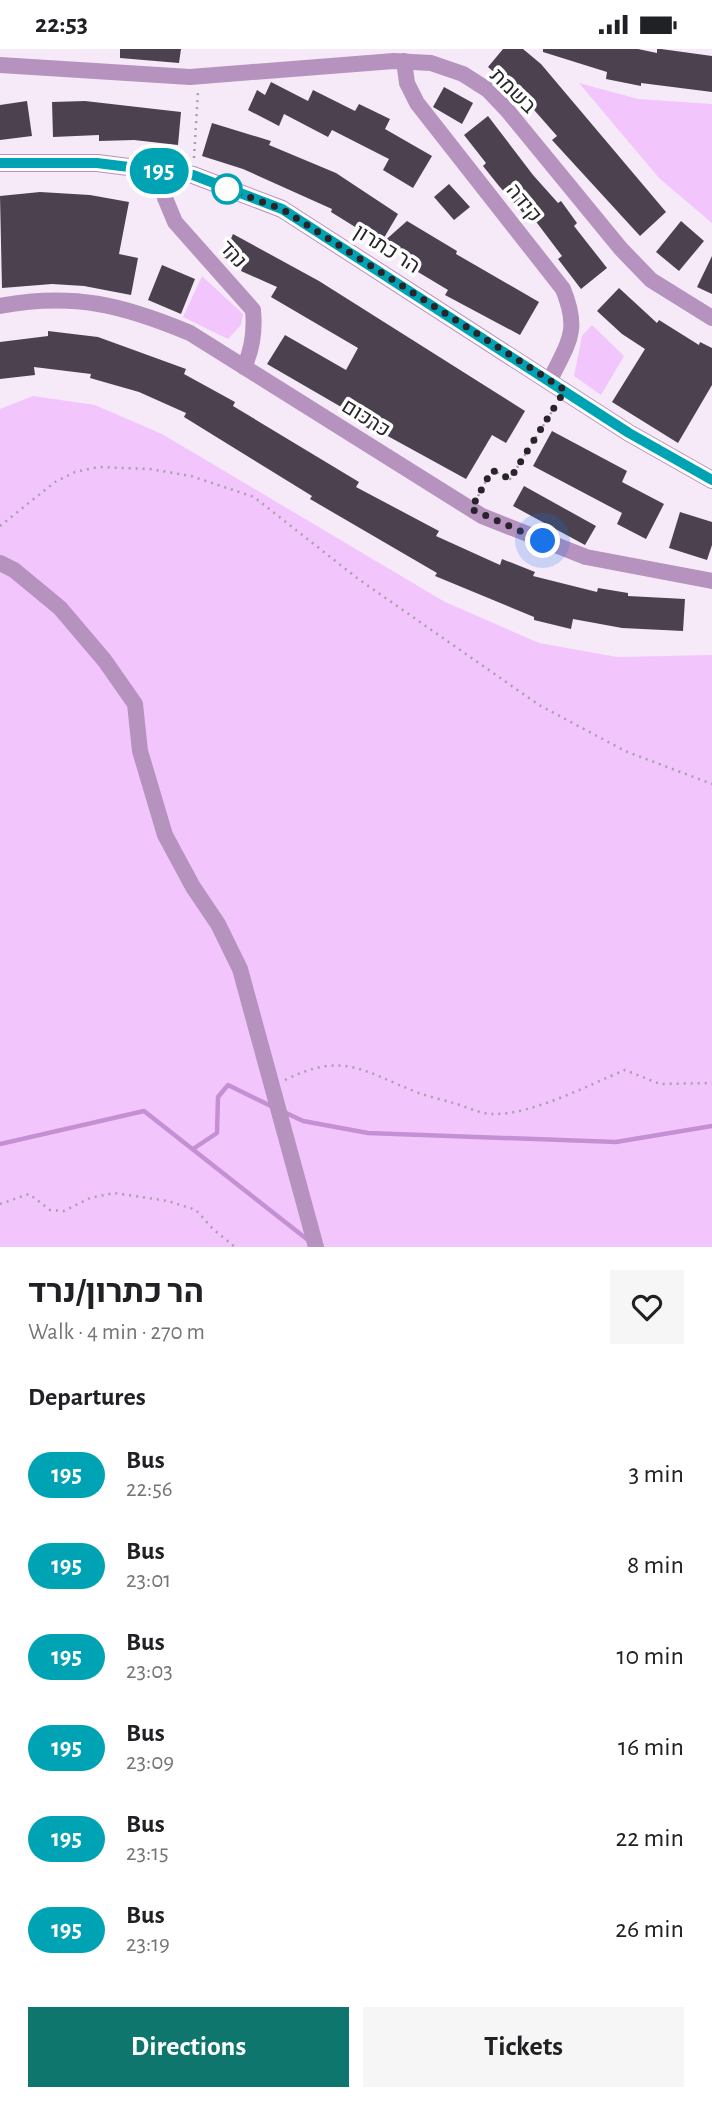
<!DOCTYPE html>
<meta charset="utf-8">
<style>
body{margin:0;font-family:"Alegreya Sans",Heebo,sans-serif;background:#f6f6f6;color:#202124;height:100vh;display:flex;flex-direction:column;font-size:26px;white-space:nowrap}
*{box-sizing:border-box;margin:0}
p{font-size:23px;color:#757577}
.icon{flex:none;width:38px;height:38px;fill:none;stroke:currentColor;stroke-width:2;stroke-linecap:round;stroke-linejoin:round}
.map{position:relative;height:1198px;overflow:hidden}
.panel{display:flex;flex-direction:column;background:#fff;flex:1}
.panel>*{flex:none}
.badge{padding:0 14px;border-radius:23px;font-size:24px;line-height:46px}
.you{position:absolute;width:35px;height:35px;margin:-18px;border:5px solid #fff;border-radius:50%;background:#1a73e8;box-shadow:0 0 0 10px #1a73e833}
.map>.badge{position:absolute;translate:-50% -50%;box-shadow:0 0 0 4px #fff}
h2{padding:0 28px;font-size:26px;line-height:63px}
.round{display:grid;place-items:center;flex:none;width:74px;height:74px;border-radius:0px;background:#f6f6f6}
.head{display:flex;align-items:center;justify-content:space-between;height:119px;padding:0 28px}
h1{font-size:33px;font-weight:700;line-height:52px}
.cta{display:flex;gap:14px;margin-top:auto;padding:14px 28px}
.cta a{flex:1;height:80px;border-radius:0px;background:#0f766e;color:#fff;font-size:28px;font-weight:700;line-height:80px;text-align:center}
.cta a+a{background:#f6f6f6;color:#202124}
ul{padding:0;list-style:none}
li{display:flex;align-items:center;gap:21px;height:91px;padding:0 28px}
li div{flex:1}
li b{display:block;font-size:26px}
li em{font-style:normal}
li .badge{min-width:77px;font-weight:700;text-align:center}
.status{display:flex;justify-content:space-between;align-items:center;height:49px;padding:0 35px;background:#fff;direction:ltr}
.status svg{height:19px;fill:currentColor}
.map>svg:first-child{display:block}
.green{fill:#f2c6fd}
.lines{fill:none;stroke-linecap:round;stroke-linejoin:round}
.stream{stroke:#c590d3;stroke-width:4.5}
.building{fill:#4c424f}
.path{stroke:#a89faa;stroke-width:2.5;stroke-dasharray:2 5;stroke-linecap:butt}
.minor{stroke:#b692bf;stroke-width:16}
.tertiary{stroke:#b692bf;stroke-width:18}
.line-casing{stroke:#fff;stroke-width:16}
.line{stroke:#00a3b4;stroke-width:10}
.walk{stroke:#282429;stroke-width:7;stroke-dasharray:0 12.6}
.stop-dot{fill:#fff;stroke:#00a3b4;stroke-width:3.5}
.labels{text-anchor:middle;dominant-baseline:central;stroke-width:7;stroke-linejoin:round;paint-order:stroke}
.street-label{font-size:21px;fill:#282429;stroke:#fff}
</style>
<div class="status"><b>22:53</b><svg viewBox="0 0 49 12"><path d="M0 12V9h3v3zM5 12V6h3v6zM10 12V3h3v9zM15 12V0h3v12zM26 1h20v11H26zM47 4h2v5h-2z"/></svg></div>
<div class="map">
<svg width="712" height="1198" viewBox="0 0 712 1198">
<rect width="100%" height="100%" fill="#f6eaf9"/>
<!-- green -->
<g class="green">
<polygon points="579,34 638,50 712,55 712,174 659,129"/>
<polygon points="202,227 243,265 241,276 228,290 183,268"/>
<polygon points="592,276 624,307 601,346 574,327 582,287"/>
<polygon points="33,347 95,356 162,385 445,553 539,594 617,608 712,606 712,1198 0,1198 0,360"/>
</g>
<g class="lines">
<!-- stream -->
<g class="stream">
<polyline points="284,1063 303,1072 368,1084 616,1093 712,1077"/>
<polyline points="0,1095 144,1062 308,1191"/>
<polyline points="193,1100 217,1084 218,1048 228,1036 273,1058"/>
</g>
</g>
<!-- building -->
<g class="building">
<polygon points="120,0 181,0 179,14 120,9"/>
<polygon points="503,0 523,0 541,15 666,163 640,187 552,91 557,87 520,45 488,18"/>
<polygon points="543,0 638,0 657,4 657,0 661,0 712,7 712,43 641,34 641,37 606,30 607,23 543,3"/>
<polygon points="271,33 308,52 313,41 355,62 359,55 390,70 385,80 432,107 413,139 383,121 389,110 332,81 328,88 284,65 279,77 248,61 257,41 265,46"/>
<polygon points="444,38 473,54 462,75 433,58"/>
<polygon points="27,52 32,87 0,91 0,56"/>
<polygon points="85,52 181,63 178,96 134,91 99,92 99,86 53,88 52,53"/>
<polygon points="488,67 533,126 558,154 561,152 577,174 574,177 607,219 581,240 558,210 562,207 528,162 524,165 499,137 483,117 486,114 464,86"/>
<polygon points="212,74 271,92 269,96 336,124 398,165 381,194 331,163 332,160 243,120 202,107"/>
<polygon points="449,135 470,158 454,171 434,148"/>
<polygon points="40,143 90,146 129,153 119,205 138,209 131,246 84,237 52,235 2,239 0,147"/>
<polygon points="407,172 457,202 456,205 539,253 520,286 445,246 448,241 413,220 416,215 381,195"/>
<polygon points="681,172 704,192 679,222 656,203"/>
<polygon points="233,185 319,232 525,362 506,394 492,386 466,430 384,385 383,388 352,370 355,366 267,315 285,286 346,321 358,299 271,248 277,238 241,222 243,217 223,208"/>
<polygon points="712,207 712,245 697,238"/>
<polygon points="162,216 195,230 181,265 148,251"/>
<polygon points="619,239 657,274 659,271 699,296 700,293 712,299 712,336 678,394 612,353 645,300 622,285 597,262"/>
<polygon points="48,282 98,288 186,320 184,325 235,353 233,357 359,433 356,438 439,482 436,487 500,516 502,510 535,523 533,527 597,543 598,539 628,544 628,547 685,550 683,582 622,579 573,570 571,580 534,571 534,568 435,527 437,524 310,450 312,447 184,368 186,364 139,343 90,329 91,325 34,318 35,326 0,330 0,293 48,287"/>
<polygon points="552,382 627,422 622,433 664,455 646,490 617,475 622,464 533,417"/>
<polygon points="524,437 596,477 585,496 513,457"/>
<polygon points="680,463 712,473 712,496 707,511 669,499"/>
</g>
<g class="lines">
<!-- path -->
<g class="path">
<polyline points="194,109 198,42"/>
<polyline points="478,447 492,421 510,430 556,356"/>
<polyline points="0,477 55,433 75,423 98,418 150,420 191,427 254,448 357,529 539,656 625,702 712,735"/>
<path d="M 285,1031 C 343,1002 363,1022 416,1043 C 429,1048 444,1051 457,1055 C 469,1059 481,1065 493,1065 C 532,1066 588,1036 625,1021 L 660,1035 L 712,1034"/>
<polyline points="0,1155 29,1145 50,1161 64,1162 90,1149 114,1144 168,1152 196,1161 213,1180 235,1198"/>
</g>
<!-- minor -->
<g class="minor">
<path d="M 404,12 L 407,34 L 417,54 L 563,240 C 580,282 569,292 550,331"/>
<polyline points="0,16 190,28 394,12 431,14 463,25 488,41 507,61 621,200 651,231 712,269"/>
<path d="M 167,123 L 165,149 L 175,173 L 253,261 C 255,282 253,299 244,318"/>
<path d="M 0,257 C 73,243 123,256 190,284 L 482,467 L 586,508 L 712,532"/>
<polyline points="0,514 14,521 60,559 105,612 135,655 140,702 165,786 193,838 218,875 240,920 316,1198"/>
</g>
<!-- tertiary -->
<polyline class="tertiary" points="0,114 97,114 193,126 282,160 629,384 712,431"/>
</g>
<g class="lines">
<defs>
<polyline id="line" points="0,114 97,114 193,126 282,160 629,384 712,431"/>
</defs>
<!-- line casing -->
<use href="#line" class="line-casing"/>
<!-- line -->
<use href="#line" class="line"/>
<!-- walk -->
<polyline class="walk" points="227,140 282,160 565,341 510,430 492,421 471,460 543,492"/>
</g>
<!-- markers -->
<circle class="stop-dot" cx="227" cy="140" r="14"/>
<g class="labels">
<!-- street labels -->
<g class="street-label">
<text transform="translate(513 42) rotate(44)">בשמת</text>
<text transform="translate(524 154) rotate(51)">קידה</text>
<text transform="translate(387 200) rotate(32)">הר כתרון</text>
<text transform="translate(233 205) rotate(48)">נרד</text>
<text transform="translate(366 369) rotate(32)">כרכום</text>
</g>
</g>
</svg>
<div class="you" style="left:543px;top:492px"></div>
<b class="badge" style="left:159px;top:122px;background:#00a3b4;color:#fff">195</b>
</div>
<section class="panel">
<div class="head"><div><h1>הר כתרון/נרד</h1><p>Walk · 4 min · 270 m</p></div><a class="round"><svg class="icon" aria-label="heart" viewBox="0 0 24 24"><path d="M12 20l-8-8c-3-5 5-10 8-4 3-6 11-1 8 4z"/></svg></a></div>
<h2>Departures</h2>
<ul>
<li><span class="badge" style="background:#00a3b4;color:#fff">195</span><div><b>Bus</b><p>22:56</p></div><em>3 min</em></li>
<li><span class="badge" style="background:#00a3b4;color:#fff">195</span><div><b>Bus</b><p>23:01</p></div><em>8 min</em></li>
<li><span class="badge" style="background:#00a3b4;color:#fff">195</span><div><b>Bus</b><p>23:03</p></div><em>10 min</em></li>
<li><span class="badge" style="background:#00a3b4;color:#fff">195</span><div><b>Bus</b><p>23:09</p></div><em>16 min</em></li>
<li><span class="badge" style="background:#00a3b4;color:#fff">195</span><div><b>Bus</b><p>23:15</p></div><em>22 min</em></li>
<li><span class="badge" style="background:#00a3b4;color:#fff">195</span><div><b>Bus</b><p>23:19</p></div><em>26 min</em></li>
</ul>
<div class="cta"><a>Directions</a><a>Tickets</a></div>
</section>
